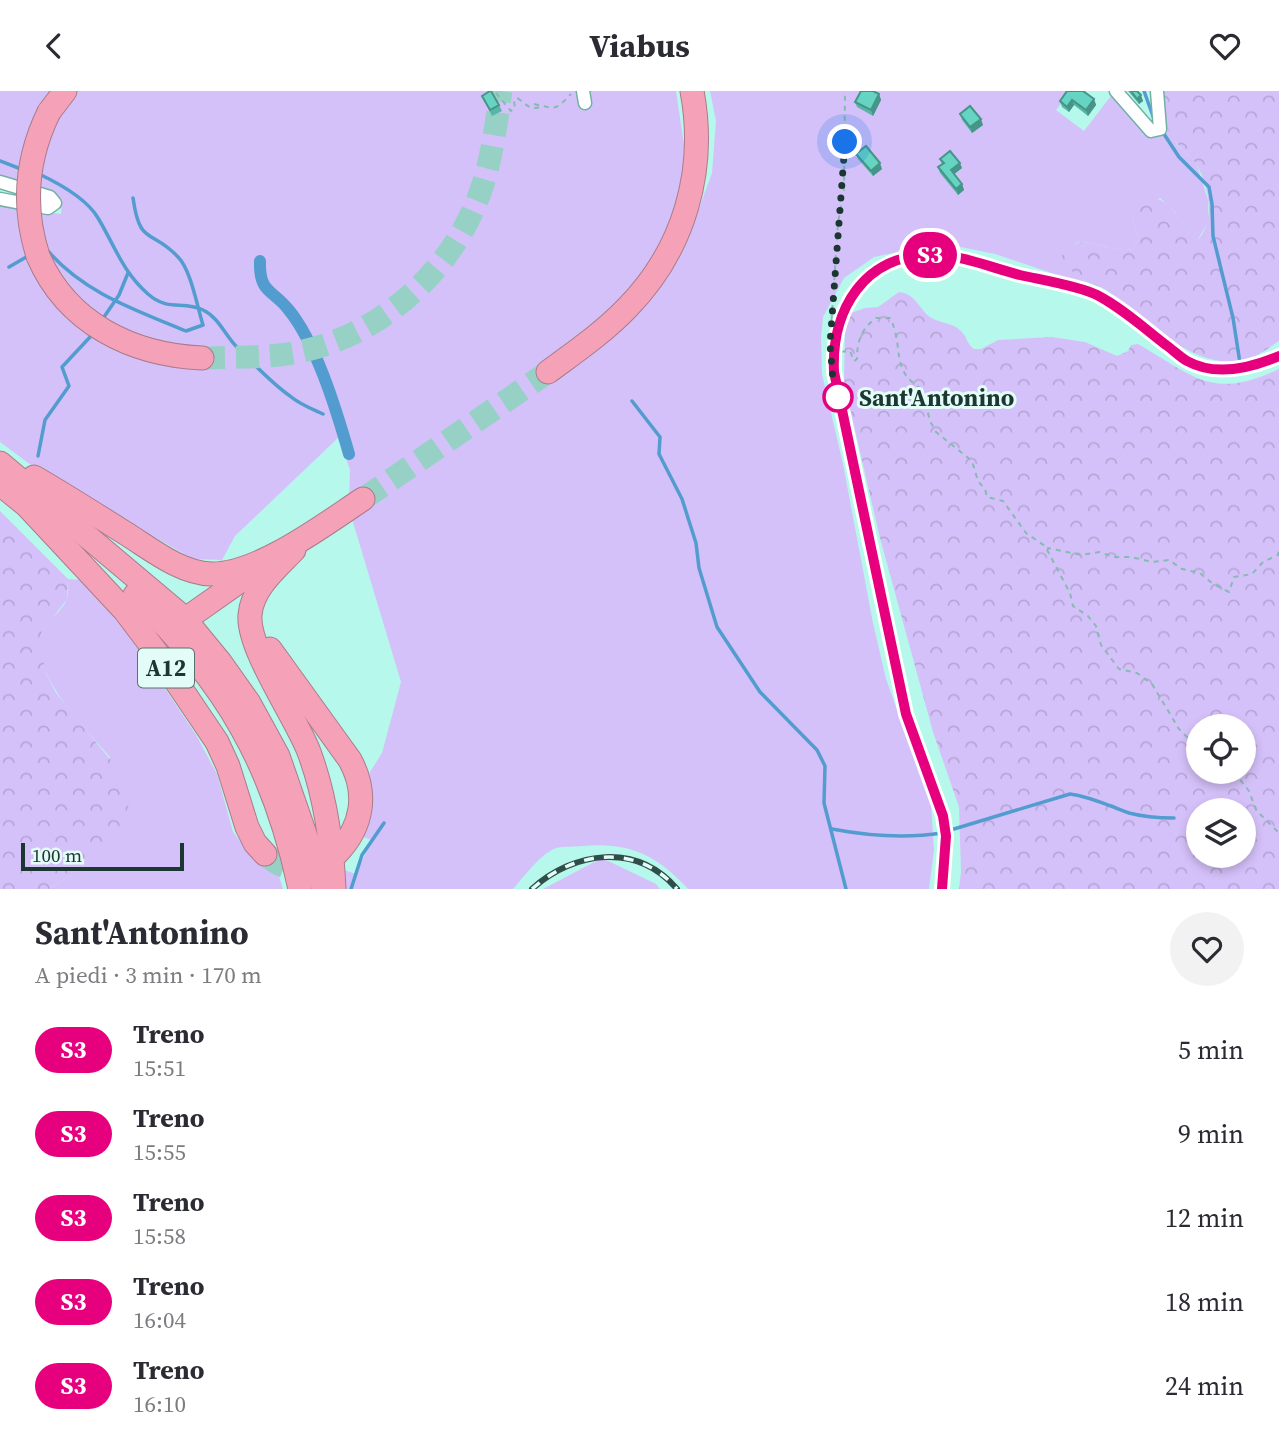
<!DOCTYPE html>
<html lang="it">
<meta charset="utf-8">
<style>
body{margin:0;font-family:"Source Serif 4",serif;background:#f2f2f3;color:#2b2b33;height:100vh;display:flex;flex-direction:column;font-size:26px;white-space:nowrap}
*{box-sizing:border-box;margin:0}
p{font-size:23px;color:#7c7c81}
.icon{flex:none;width:38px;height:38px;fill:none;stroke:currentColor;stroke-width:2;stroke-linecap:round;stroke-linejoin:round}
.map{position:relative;height:798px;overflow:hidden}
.drawer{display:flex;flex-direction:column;background:#fff;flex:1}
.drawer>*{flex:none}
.badge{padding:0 14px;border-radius:23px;font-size:24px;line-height:46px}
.buttons{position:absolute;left:1186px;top:623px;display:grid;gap:14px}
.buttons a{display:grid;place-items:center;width:70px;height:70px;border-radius:50%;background:#fff;box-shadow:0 4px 10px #0003;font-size:35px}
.scale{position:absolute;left:21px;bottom:18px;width:163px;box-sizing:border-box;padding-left:7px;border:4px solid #1c3632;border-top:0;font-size:19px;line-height:24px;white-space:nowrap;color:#1c3632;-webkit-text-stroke:5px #e3fcf7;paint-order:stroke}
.you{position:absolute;width:35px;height:35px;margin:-18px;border:5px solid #fff;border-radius:50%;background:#1a73e8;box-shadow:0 0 0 10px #1a73e833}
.map>.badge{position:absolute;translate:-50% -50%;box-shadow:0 0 0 4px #fff}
.round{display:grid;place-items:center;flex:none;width:74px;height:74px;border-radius:37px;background:#f2f2f3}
.head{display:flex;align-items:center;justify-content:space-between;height:119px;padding:0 35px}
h1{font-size:33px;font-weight:700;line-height:52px}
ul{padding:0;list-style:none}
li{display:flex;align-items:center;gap:21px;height:84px;padding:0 35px}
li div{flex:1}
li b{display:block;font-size:26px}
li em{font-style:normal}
li .badge{min-width:77px;font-weight:700;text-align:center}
header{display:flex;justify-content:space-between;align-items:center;height:91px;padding:0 35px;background:#fff;font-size:32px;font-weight:700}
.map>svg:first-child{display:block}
.green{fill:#d5c1f9}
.forest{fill:url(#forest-crowns);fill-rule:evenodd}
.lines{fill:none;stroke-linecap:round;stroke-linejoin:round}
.stream{stroke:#539ccf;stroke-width:3.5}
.canal{stroke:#539ccf;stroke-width:12}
.motorway-tunnel{stroke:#97d1c6;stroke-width:23;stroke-dasharray:23 11;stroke-linecap:butt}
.minor-casing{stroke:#71b1a5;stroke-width:15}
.motorway-casing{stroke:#a97c8a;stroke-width:25}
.path{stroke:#85bbb1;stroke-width:2;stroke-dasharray:5 5;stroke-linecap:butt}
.minor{stroke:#fff;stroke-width:12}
.motorway{stroke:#f5a2b9;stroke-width:23}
.rail-casing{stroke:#2f4e49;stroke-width:6}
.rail{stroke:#e3fcf7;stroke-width:3.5;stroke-dasharray:10;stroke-linecap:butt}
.motorway-bridge-casing{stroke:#a97c8a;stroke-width:25;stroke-linecap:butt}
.motorway-bridge{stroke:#f5a2b9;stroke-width:23}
.wall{fill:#57b6a7}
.shaded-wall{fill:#479488}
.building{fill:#65d4c2;stroke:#479488;stroke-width:2}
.line-casing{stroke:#fff;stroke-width:16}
.line{stroke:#e6007e;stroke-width:10}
.walk{stroke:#1c3632;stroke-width:7;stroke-dasharray:0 12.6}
.stop-dot{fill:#fff;stroke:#e6007e;stroke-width:3.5}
.labels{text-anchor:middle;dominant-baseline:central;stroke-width:6;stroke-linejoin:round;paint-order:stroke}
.shield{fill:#e3fcf7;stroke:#58716d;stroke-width:2}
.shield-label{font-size:23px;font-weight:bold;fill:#1c3632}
.stop-label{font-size:24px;font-weight:bold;fill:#1c3632;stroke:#e3fcf7;text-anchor:start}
</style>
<header><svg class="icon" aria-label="back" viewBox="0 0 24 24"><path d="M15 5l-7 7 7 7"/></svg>Viabus<svg class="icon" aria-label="heart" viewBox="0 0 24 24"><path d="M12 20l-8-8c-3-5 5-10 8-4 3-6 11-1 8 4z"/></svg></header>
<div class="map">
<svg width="1279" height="798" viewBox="0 0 1279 798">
<defs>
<pattern id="forest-crowns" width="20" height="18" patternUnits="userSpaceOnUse" patternTransform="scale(1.75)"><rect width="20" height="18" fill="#d5c1f9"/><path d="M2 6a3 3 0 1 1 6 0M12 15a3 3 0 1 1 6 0" fill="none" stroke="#b6a6d6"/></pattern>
</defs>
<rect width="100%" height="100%" fill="#b6f8eb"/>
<!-- green -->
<g class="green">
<path d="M 0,0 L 676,0 L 687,74 L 671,138 L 649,178 L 618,213 L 547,274 L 536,279 L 536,286 L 541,291 L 550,292 L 632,228 L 656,200 L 688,147 L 712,82 L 716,30 L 710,0 L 1071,0 L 1056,19 L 1084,40 L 1114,1 L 1162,42 L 1166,31 L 1177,54 L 1196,71 L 1208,109 L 1208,131 L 1197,150 L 1190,144 L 1174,120 L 1160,107 L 1132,127 L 1139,148 L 1133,158 C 1108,163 1100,148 1075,152 L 1068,176 L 1086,191 L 1066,187 L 995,163 L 941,152 L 874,166 L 844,187 L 823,226 L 821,246 L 822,283 L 843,373 L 873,532 L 886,588 L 931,713 L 934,759 L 929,798 L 688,798 C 657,764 629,751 583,755 C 575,756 564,755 556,757 C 539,764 525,785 513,798 L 344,798 L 338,777 L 356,783 L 372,749 L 361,745 L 370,681 L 382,662 L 401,591 L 352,428 L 349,409 L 350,379 L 339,346 L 235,445 L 222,469 L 193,468 L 39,380 L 0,351 L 0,114 L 61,123 L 62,109 C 49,93 20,94 0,86 Z"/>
<path d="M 68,488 L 81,489 L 119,528 L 196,644 L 217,683 L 233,741 L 249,762 L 271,759 L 283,798 L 49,798 L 73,783 L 110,666 C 87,639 26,580 43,540 C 48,529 61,521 66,510 C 69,504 68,494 68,488 Z"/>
<polygon points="602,767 656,793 660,798 543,798"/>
</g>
<!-- forest -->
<g class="forest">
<path d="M 1153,0 L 1279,0 L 1279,250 C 1270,256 1261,263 1251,267 C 1201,286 1145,229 1109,201 C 1103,196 1096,195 1089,192 C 1078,187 1068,177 1061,167 L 1066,156 C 1096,142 1104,164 1133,158 L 1139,148 L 1132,127 L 1132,114 L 1141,106 C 1175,104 1176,131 1197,150 C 1216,129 1209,97 1197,74 C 1193,66 1183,61 1178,54 C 1166,40 1160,17 1153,0 Z"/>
<path d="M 899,201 C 916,203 918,217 930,226 C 938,232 952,231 961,240 C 967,246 967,253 974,258 L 981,258 L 998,249 L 1052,246 L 1085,251 L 1117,265 L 1128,260 L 1131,254 L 1138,253 C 1194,285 1212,310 1279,278 L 1279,798 L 959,798 L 961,781 L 959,716 L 933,641 L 880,447 L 844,292 L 845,240 L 851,222 L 865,217 L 878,216 ZM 1244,635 L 1244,681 L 1199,681 L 1199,635 ZM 1244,719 L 1244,765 L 1199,765 L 1199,719 Z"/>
<polygon points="0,420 68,488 67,508 42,541 41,561 47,584 56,602 122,683 131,701 127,721 118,740 73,783 49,798 0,798"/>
</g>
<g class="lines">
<!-- stream -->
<g class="stream">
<polyline points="1144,0 1154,28"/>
<polyline points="1162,40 1179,66 1209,96 1212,113 1213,145 1233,227 1240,272"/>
<polyline points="0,70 21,78"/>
<path d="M 39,83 C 58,92 87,108 98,127 C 115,155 122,180 148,203 C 168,221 183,209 203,219 C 218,226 224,242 235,254 C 252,271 270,291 290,305 C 299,313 312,318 323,323"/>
<path d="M 45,159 L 48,160 C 84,202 136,219 186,240 L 203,234 C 197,215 191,179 178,166 C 151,137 140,156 133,107"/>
<polyline points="9,176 28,165"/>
<polyline points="104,226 119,204 128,182"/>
<polyline points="632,310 660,346 659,363 682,408 696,452 699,477 717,536 760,601 817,659 825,675 824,712 846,798"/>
<polyline points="38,365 45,329 69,295 62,276 91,245"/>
<path d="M 832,738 C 869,745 904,748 942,742"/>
<path d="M 954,738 L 1070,703 C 1092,706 1109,715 1129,722 C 1144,726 1159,727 1174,727"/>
<polyline points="351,798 362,764 384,732"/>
</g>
<!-- canal -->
<path class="canal" d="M 260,170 C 259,202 272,198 288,218 C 316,251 337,321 349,363"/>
<!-- motorway-tunnel -->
<g class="motorway-tunnel">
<path d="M 202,267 C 232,266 263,267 293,262 C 378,247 453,181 481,99 C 492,68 496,33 501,0"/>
<polyline points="363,408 548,281"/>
<polyline points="181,540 178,555 183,576"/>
<path d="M 265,763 C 279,776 294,781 313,777"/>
</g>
<defs>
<g id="minor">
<polyline points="583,0 585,12"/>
<polyline points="1116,0 1151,40 1160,38 1157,0"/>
<polyline points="0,91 50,106 55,112 48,117 0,108"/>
</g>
<g id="motorway">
<polyline points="49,21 65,0"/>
<path d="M 38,165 C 67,233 133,264 202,267"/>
<path d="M 548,281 C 575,261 603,242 627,217 C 684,159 707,80 692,0"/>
<polyline points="0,372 183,526 220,571 249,612 278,665 324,798"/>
<path d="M 34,386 C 65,404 95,423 125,442 C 151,458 180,482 211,483 C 258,484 325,433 363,408"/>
<polyline points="0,393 36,422"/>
<polyline points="28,416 125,520 159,565 217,651 228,675 247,736 255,752 265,763"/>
<path d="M 294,459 C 277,477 252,497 250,524 C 247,557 295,625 309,661 C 325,704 332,752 334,798"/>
<path d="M 135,504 C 226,591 274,675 300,798"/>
<polyline points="193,523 254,480"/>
<path d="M 270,558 L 350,669 C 368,702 363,735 337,762"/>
</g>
</defs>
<!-- minor casing -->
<use href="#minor" class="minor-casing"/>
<!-- motorway casing -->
<use href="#motorway" class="motorway-casing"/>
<!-- path -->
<g class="path">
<path d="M 496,2 L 511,20 L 515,17 L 514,10 L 517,7 C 527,13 530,21 542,15"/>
<path d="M 534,13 C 556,18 555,20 571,3"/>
<path d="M 831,247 L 833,258 L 839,261 L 850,260 L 854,270 L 857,268 C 857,251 861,238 876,227 L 890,227 C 905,257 889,279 922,298 L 930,330 L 936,341 L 972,370 L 978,390 L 985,398 L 987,406 L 1003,410 L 1026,442 L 1045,455 L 1070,502 L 1073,515 L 1088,525 L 1096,535 L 1101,554 L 1119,578 L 1137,582 L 1152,593 L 1179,638 L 1189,648 L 1199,652"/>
<polyline points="841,338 832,296 830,253 838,132 844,97 845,0"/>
<polyline points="1048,459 1048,457 1081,464 1099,461 1114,466 1131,466 1152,471 1169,469 1182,478 1200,482 1213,493 1229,501 1234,486 1252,483 1263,471 1278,464 1279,458"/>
<polyline points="1234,681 1249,700 1256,719 1279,742"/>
</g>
<!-- minor -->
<use href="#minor" class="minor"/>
<!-- motorway -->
<use href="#motorway" class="motorway"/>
<defs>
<g id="rail">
<path d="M 532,798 C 574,760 637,751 677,798"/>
<path d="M 942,798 L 945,745 L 943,725 L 907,623 L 834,281 C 831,219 864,163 933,164 C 962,164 992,177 1020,184 C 1042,189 1079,195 1097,204 C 1122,217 1144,237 1166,254 C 1173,259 1180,266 1187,270 C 1216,286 1251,277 1279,265"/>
</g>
</defs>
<!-- rail casing -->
<use href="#rail" class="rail-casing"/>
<!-- rail -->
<use href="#rail" class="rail"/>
<defs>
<path id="motorway-bridge" d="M 38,165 C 22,115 26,68 49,21"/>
</defs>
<!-- motorway-bridge casing -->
<use href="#motorway-bridge" class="motorway-bridge-casing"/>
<!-- motorway-bridge -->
<use href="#motorway-bridge" class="motorway-bridge"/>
</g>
<!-- wall -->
<g class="wall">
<polygon points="1067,0 1094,8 1096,14 1088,25 1074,14 1069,21 1062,16 1060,10"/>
<polygon points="1128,0 1137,0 1143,10 1139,13"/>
<polygon points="879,3 881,9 873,25 857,16 855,11"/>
<polygon points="482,5 499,14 502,20 492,25"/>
<polygon points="960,23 983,34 972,42 962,29"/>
<polygon points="856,63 882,78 873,85 858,68"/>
<polygon points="940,68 962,77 954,83 962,93 964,99 958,104 940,82 938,76 942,73"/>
</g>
<!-- shaded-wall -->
<g class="shaded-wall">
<polygon points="879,3 881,9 873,25 871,19"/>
<polygon points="1141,4 1143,10 1139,13 1137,8"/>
<polygon points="1094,8 1096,14 1088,25 1086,19"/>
<polygon points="1072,9 1074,14 1069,21 1067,16"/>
<polygon points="981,28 983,34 972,42 970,36"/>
<polygon points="880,72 882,78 873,85 871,80"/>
<polygon points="960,72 962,77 953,84 951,79"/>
<polygon points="962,93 964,99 958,104 956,98"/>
</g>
<!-- building -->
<g class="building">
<polygon points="490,0 491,0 499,14 490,19 482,5"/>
<polygon points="861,0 873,0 879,3 871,19 855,11"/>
<polygon points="1067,0 1083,0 1094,8 1086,19 1072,9 1067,16 1060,10"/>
<polygon points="1131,0 1137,0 1141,4 1137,8"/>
<polygon points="970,15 981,28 970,36 960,23"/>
<polygon points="866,55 880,72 871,80 856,63"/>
<polygon points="950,60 960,72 951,79 962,93 956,98 938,76 944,72 940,68"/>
</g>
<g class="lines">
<defs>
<path id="line" d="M 942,798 L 946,745 L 943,725 L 906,623 L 834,281 C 831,219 864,163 933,164 C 962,164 992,177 1020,184 C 1042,189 1079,195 1097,204 C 1122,217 1144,237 1166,254 C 1173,259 1180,266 1187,270 C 1216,286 1251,277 1279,265"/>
</defs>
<!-- line casing -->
<use href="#line" class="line-casing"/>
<!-- line -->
<use href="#line" class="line"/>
<!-- walk -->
<polyline class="walk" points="838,306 835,313 830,253 845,51"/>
</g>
<!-- markers -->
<circle class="stop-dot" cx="838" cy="306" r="14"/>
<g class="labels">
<!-- shield labels -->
<rect class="shield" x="138" y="557.5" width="56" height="39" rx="5"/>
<g class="shield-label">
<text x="166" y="577">A12</text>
</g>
<!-- stop labels -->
<g class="stop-label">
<text x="859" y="306">Sant'Antonino</text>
</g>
</g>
</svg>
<div class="buttons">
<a><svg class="icon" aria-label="locate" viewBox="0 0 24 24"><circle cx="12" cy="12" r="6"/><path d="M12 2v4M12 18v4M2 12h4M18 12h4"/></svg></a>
<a><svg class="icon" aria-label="layers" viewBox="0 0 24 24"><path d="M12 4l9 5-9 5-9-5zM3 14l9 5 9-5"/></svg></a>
</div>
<div class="scale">100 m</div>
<div class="you" style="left:845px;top:51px"></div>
<b class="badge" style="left:930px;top:164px;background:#e6007e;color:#fff">S3</b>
</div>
<section class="drawer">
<div class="head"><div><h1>Sant'Antonino</h1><p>A piedi · 3 min · 170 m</p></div><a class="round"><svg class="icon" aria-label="heart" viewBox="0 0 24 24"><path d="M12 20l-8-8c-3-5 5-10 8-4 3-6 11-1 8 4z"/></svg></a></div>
<ul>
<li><span class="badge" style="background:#e6007e;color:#fff">S3</span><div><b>Treno</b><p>15:51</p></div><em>5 min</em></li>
<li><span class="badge" style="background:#e6007e;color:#fff">S3</span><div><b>Treno</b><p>15:55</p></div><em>9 min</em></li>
<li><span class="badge" style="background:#e6007e;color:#fff">S3</span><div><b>Treno</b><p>15:58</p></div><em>12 min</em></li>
<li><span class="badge" style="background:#e6007e;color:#fff">S3</span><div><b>Treno</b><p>16:04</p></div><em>18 min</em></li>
<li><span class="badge" style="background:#e6007e;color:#fff">S3</span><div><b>Treno</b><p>16:10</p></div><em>24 min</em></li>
</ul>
</section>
